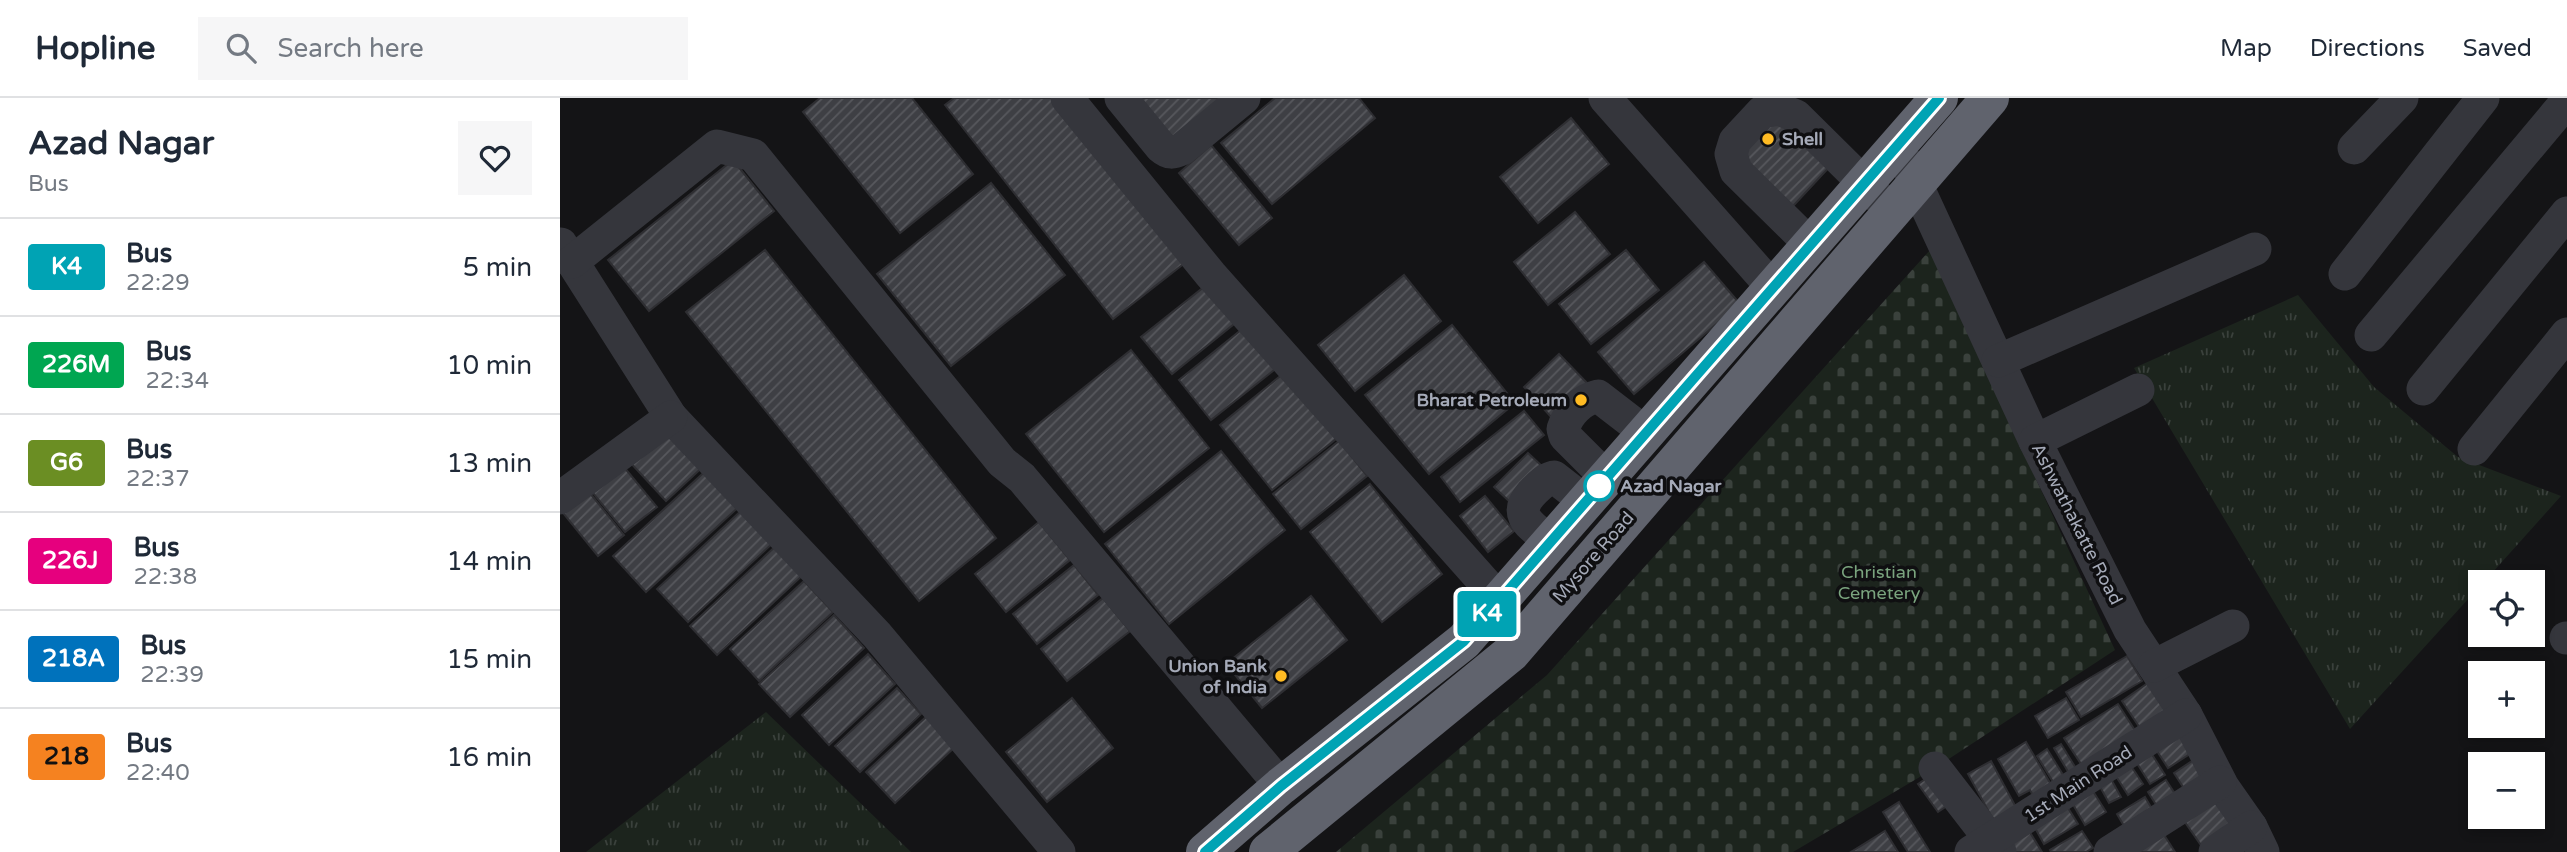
<!DOCTYPE html>
<meta charset="utf-8">
<style>
body{margin:0;font-family:"Varela Round",sans-serif;background:#f6f6f7;color:#1f2937;height:100vh;display:flex;flex-direction:column;font-size:26px;white-space:nowrap}
*{box-sizing:border-box;margin:0}
p{font-size:23px;color:#747a83}
.icon{flex:none;width:38px;height:38px;fill:none;stroke:currentColor;stroke-width:2;stroke-linecap:round;stroke-linejoin:round}
.map{position:relative;flex:1;overflow:hidden}
.details{display:flex;flex-direction:column;background:#fff;width:560px}
.details>*{flex:none}
.badge{padding:0 14px;border-radius:5px;font-size:24px;line-height:46px}
.controls{position:absolute;left:1908px;top:472px;display:grid;gap:14px}
.controls a{display:grid;place-items:center;width:77px;height:77px;border-radius:0px;background:#fff;box-shadow:0 4px 10px #0003;font-size:35px}
.map>.badge{position:absolute;translate:-50% -50%;box-shadow:0 0 0 4px #fff}
.round{display:grid;place-items:center;flex:none;width:74px;height:74px;border-radius:0px;background:#f6f6f7}
.overview{display:flex;align-items:center;justify-content:space-between;height:119px;padding:0 28px}
h1{font-size:33px;font-weight:700;line-height:52px}
ul{padding:0;list-style:none}
li{display:flex;align-items:center;gap:21px;height:98px;padding:0 28px;border-top:2px solid #e0e1e3}
li div{flex:1}
li b{display:block;font-size:26px}
li em{font-style:normal}
li .badge{min-width:77px;font-weight:700;text-align:center}
header{display:flex;align-items:center;gap:42px;box-sizing:border-box;height:98px;padding:0 35px;background:#fff;border-bottom:2px solid #e0e1e3}
header strong{font-size:33px}
nav{display:flex;gap:38px;margin-inline-start:auto;font-size:24px}
.search{width:490px;height:63px;background:#f6f6f7;display:flex;align-items:center;gap:18px;box-sizing:border-box;padding:0 24px;border-radius:0px;color:#747a83;font-size:26px}
main{display:flex;flex:1;min-height:0}
.map>svg:first-child{display:block}
.grass{fill:url(#grass-tufts)}
.cemetery{fill:url(#cemetery-stones)}
.building{fill:url(#building-hatch);stroke:#2e2e32;stroke-width:2}
.lines{fill:none;stroke-linecap:round;stroke-linejoin:round}
.minor{stroke:#35363c;stroke-width:33}
.highway{stroke:#60636d;stroke-width:38}
.line-casing{stroke:#fff;stroke-width:16}
.line{stroke:#00a3b4;stroke-width:10}
.poi-dot{fill:#ffbb23;stroke:#0f0f11;stroke-width:2.5}
.stop-dot{fill:#fff;stroke:#00a3b4;stroke-width:3.5}
.labels{text-anchor:middle;dominant-baseline:central;stroke-width:7;stroke-linejoin:round;paint-order:stroke}
.poi-label{font-size:18px;font-weight:bold;fill:#a5aab8;stroke:#0f0f11;text-anchor:end}
.stop-label{font-size:18px;font-weight:bold;fill:#a5aab8;stroke:#0f0f11;text-anchor:start}
.street-label{font-size:18px;fill:#a5aab8;stroke:#0f0f11}
.park-label{font-size:18px;fill:#7aa47e;stroke:#0f0f11}
</style>
<header>
<strong>Hopline</strong>
<div class="search"><svg class="icon" aria-label="search" viewBox="0 0 24 24"><circle cx="10" cy="10" r="6"/><path d="M15 15l6 6"/></svg>Search here</div>
<nav><a>Map</a><a>Directions</a><a>Saved</a></nav>
</header>
<main>
<section class="details">
<div class="overview"><div><h1>Azad Nagar</h1><p>Bus</p></div><a class="round"><svg class="icon" aria-label="heart" viewBox="0 0 24 24"><path d="M12 20l-8-8c-3-5 5-10 8-4 3-6 11-1 8 4z"/></svg></a></div>
<ul>
<li><span class="badge" style="background:#00a3b4;color:#fff">K4</span><div><b>Bus</b><p>22:29</p></div><em>5 min</em></li>
<li><span class="badge" style="background:#00a651;color:#fff">226M</span><div><b>Bus</b><p>22:34</p></div><em>10 min</em></li>
<li><span class="badge" style="background:#6b8e23;color:#fff">G6</span><div><b>Bus</b><p>22:37</p></div><em>13 min</em></li>
<li><span class="badge" style="background:#e6007e;color:#fff">226J</span><div><b>Bus</b><p>22:38</p></div><em>14 min</em></li>
<li><span class="badge" style="background:#0072bc;color:#fff">218A</span><div><b>Bus</b><p>22:39</p></div><em>15 min</em></li>
<li><span class="badge" style="background:#f58220;color:#111">218</span><div><b>Bus</b><p>22:40</p></div><em>16 min</em></li>
</ul>
</section>
<div class="map">
<svg width="2007" height="754" viewBox="0 0 2007 754">
<defs>
<pattern id="grass-tufts" width="24" height="20" patternUnits="userSpaceOnUse" patternTransform="scale(1.75)"><rect width="24" height="20" fill="#1c241d"/><path d="M3 7l-1-3M5 7V3M7 7l1-3M15 17l-1-3M17 17v-4M19 17l1-3" fill="none" stroke="#3a413c"/></pattern>
<pattern id="cemetery-stones" width="16" height="16" patternUnits="userSpaceOnUse" patternTransform="scale(1.75)"><rect width="16" height="16" fill="#1c241d"/><path d="M2 7V4a2 2 0 0 1 4 0v3zM10 15v-3a2 2 0 0 1 4 0v3z" fill="#3a413c"/></pattern>
<pattern id="building-hatch" width="6" height="6" patternUnits="userSpaceOnUse" patternTransform="scale(1.75)"><rect width="6" height="6" fill="#3e3f44"/><path d="M-1 1l2-2M0 6l6-6M5 7l2-2" fill="none" stroke="#57585d"/></pattern>
</defs>
<rect width="100%" height="100%" fill="#141416"/>
<!-- grass -->
<g class="grass">
<polygon points="1738,197 1814,289 1898,359 2001,398 1923,485 1920,485 1920,488 1790,631 1574,270"/>
<polygon points="206,614 351,754 26,754"/>
</g>
<!-- cemetery -->
<polygon class="cemetery" points="1370,152 1555,552 1375,670 1233,754 776,754 987,577"/>
<!-- building -->
<g class="building">
<polygon points="260,0 352,0 413,76 340,135 243,14"/>
<polygon points="394,0 498,0 626,164 553,221 385,7"/>
<polygon points="567,0 664,0 608,48"/>
<polygon points="715,0 799,0 815,20 712,106 661,45"/>
<polygon points="1217,11 1274,64 1221,121 1164,67"/>
<polygon points="1011,20 1049,66 978,125 940,79"/>
<polygon points="651,47 712,120 679,147 619,75"/>
<polygon points="173,62 214,113 89,213 48,162"/>
<polygon points="431,85 505,177 391,268 317,176"/>
<polygon points="1015,114 1050,156 988,207 954,164"/>
<polygon points="205,152 436,440 359,503 126,214"/>
<polygon points="1066,152 1099,192 1031,246 999,206"/>
<polygon points="1144,164 1180,206 1074,296 1038,254"/>
<polygon points="844,177 881,223 795,293 758,247"/>
<polygon points="649,185 679,222 612,276 581,239"/>
<polygon points="892,227 955,305 869,376 805,297"/>
<polygon points="686,228 718,269 651,322 619,282"/>
<polygon points="571,252 649,350 544,434 466,336"/>
<polygon points="999,256 1028,286 992,320 964,289"/>
<polygon points="724,275 776,341 712,392 660,327"/>
<polygon points="964,313 984,337 900,404 881,379"/>
<polygon points="108,323 147,365 106,403 67,361"/>
<polygon points="779,343 807,378 741,431 713,396"/>
<polygon points="661,353 725,432 609,526 545,446"/>
<polygon points="968,355 984,370 950,404 934,389"/>
<polygon points="59,363 97,409 65,434 28,389"/>
<polygon points="151,368 184,404 86,494 53,458"/>
<polygon points="810,386 882,476 822,524 750,434"/>
<polygon points="29,394 64,437 38,458 3,415"/>
<polygon points="925,398 954,433 928,454 900,418"/>
<polygon points="184,410 215,443 128,524 97,491"/>
<polygon points="479,424 510,462 446,514 415,476"/>
<polygon points="218,446 245,475 157,557 130,528"/>
<polygon points="514,467 538,497 477,546 453,516"/>
<polygon points="244,483 273,514 199,583 170,551"/>
<polygon points="751,498 787,542 702,610 666,566"/>
<polygon points="543,500 570,533 507,583 481,551"/>
<polygon points="274,517 304,550 230,619 199,586"/>
<polygon points="308,556 335,586 269,647 242,617"/>
<polygon points="1567,558 1582,583 1521,619 1506,594"/>
<polygon points="1588,585 1609,615 1582,633 1562,603"/>
<polygon points="337,590 361,616 300,674 275,648"/>
<polygon points="512,600 553,650 487,704 446,654"/>
<polygon points="1506,600 1519,622 1488,640 1475,618"/>
<polygon points="1558,606 1576,634 1523,669 1504,640"/>
<polygon points="367,618 395,649 335,705 306,674"/>
<polygon points="1617,631 1633,654 1608,670 1593,647"/>
<polygon points="1466,644 1493,690 1475,701 1470,692 1459,698 1438,661"/>
<polygon points="1501,646 1517,672 1510,677 1494,650"/>
<polygon points="1588,650 1605,677 1590,686 1573,659"/>
<polygon points="1487,651 1505,680 1495,687 1477,658"/>
<polygon points="1635,661 1648,681 1627,695 1614,675"/>
<polygon points="1431,663 1458,713 1435,725 1408,676"/>
<polygon points="1569,665 1583,686 1568,697 1554,675"/>
<polygon points="1373,676 1393,704 1378,714 1358,686"/>
<polygon points="1551,681 1561,699 1549,705 1539,687"/>
<polygon points="1606,682 1619,702 1600,713 1588,694"/>
<polygon points="1531,690 1546,714 1525,727 1511,703"/>
<polygon points="1652,696 1673,730 1643,750 1620,717"/>
<polygon points="1585,699 1595,716 1567,733 1557,716"/>
<polygon points="1503,702 1518,726 1484,746 1470,721"/>
<polygon points="1339,704 1370,754 1348,754 1323,714"/>
<polygon points="1466,728 1482,754 1454,754 1446,740"/>
<polygon points="1599,729 1615,754 1564,754"/>
<polygon points="1325,733 1338,754 1291,754"/>
<polygon points="1522,733 1533,750 1526,754 1491,754 1490,752"/>
</g>
<g class="lines">
<!-- minor -->
<g class="minor">
<polyline points="507,0 651,177 940,502"/>
<path d="M 561,0 L 601,49 C 609,56 613,55 622,51 L 684,0"/>
<polyline points="1045,0 1213,190"/>
<polyline points="1794,50 1842,0"/>
<polyline points="1346,64 1475,343 1570,532 1626,617 1663,689 1691,729 1703,754"/>
<polyline points="1,146 111,319 317,537 499,754"/>
<polyline points="1251,147 1176,73 1171,56 1175,43 1202,14 1219,11 1236,18 1323,104"/>
<polyline points="12,164 157,48 193,57 442,364 462,380 721,688"/>
<polyline points="1785,176 1923,0"/>
<polyline points="1811,237 2007,3"/>
<polyline points="1438,263 1695,151"/>
<polyline points="1863,291 2007,115"/>
<polyline points="1475,343 1578,292"/>
<polyline points="1914,351 2007,236"/>
<path d="M 1047,380 L 1005,338 L 1003,331 C 1008,315 1021,302 1038,298 L 1086,335"/>
<polyline points="0,400 111,319"/>
<path d="M 991,444 C 974,429 951,419 971,396 C 978,389 983,382 994,379 L 1026,404"/>
<polyline points="2006,540 2007,540"/>
<polyline points="1594,568 1673,528"/>
<polyline points="1375,670 1440,754"/>
<polyline points="1411,754 1626,617"/>
<polyline points="1550,754 1660,684"/>
<polyline points="1655,754 1691,729"/>
</g>
<!-- highway -->
<g class="highway">
<polyline points="645,754 721,688 904,543 1379,0"/>
<polyline points="708,754 951,555 1430,0"/>
</g>
</g>
<g class="lines">
<defs>
<polyline id="line" points="645,754 721,688 904,543 1379,0"/>
</defs>
<!-- line casing -->
<use href="#line" class="line-casing"/>
<!-- line -->
<use href="#line" class="line"/>
</g>
<!-- markers -->
<g class="poi-dot">
<circle cx="1208" cy="41" r="7"/>
<circle cx="1021" cy="302" r="7"/>
<circle cx="721" cy="578" r="7"/>
</g>
<circle class="stop-dot" cx="1039" cy="388" r="14"/>
<g class="labels">
<!-- poi labels -->
<g class="poi-label">
<text x="1222" y="41" text-anchor="start">Shell</text>
<text x="1007" y="302">Bharat Petroleum</text>
<text x="707" y="568">Union Bank<tspan x="707" dy="21">of India</tspan></text>
</g>
<!-- stop labels -->
<g class="stop-label">
<text x="1060" y="388">Azad Nagar</text>
</g>
<!-- street labels -->
<g class="street-label">
<text transform="translate(1517 426) rotate(63)">Ashwathakatte Road</text>
<text transform="translate(1033 459) rotate(-49)">Mysore Road</text>
<text transform="translate(1518 686) rotate(-33)">1st Main Road</text>
</g>
<!-- park labels -->
<g class="park-label">
<text x="1319" y="474">Christian<tspan x="1319" dy="21">Cemetery</tspan></text>
</g>
</g>
</svg>
<div class="controls">
<a><svg class="icon" aria-label="locate" viewBox="0 0 24 24"><circle cx="12" cy="12" r="6"/><path d="M12 2v4M12 18v4M2 12h4M18 12h4"/></svg></a>
<a>+</a>
<a>−</a>
</div>
<b class="badge" style="left:927px;top:516px;background:#00a3b4;color:#fff">K4</b>
</div>
</main>
